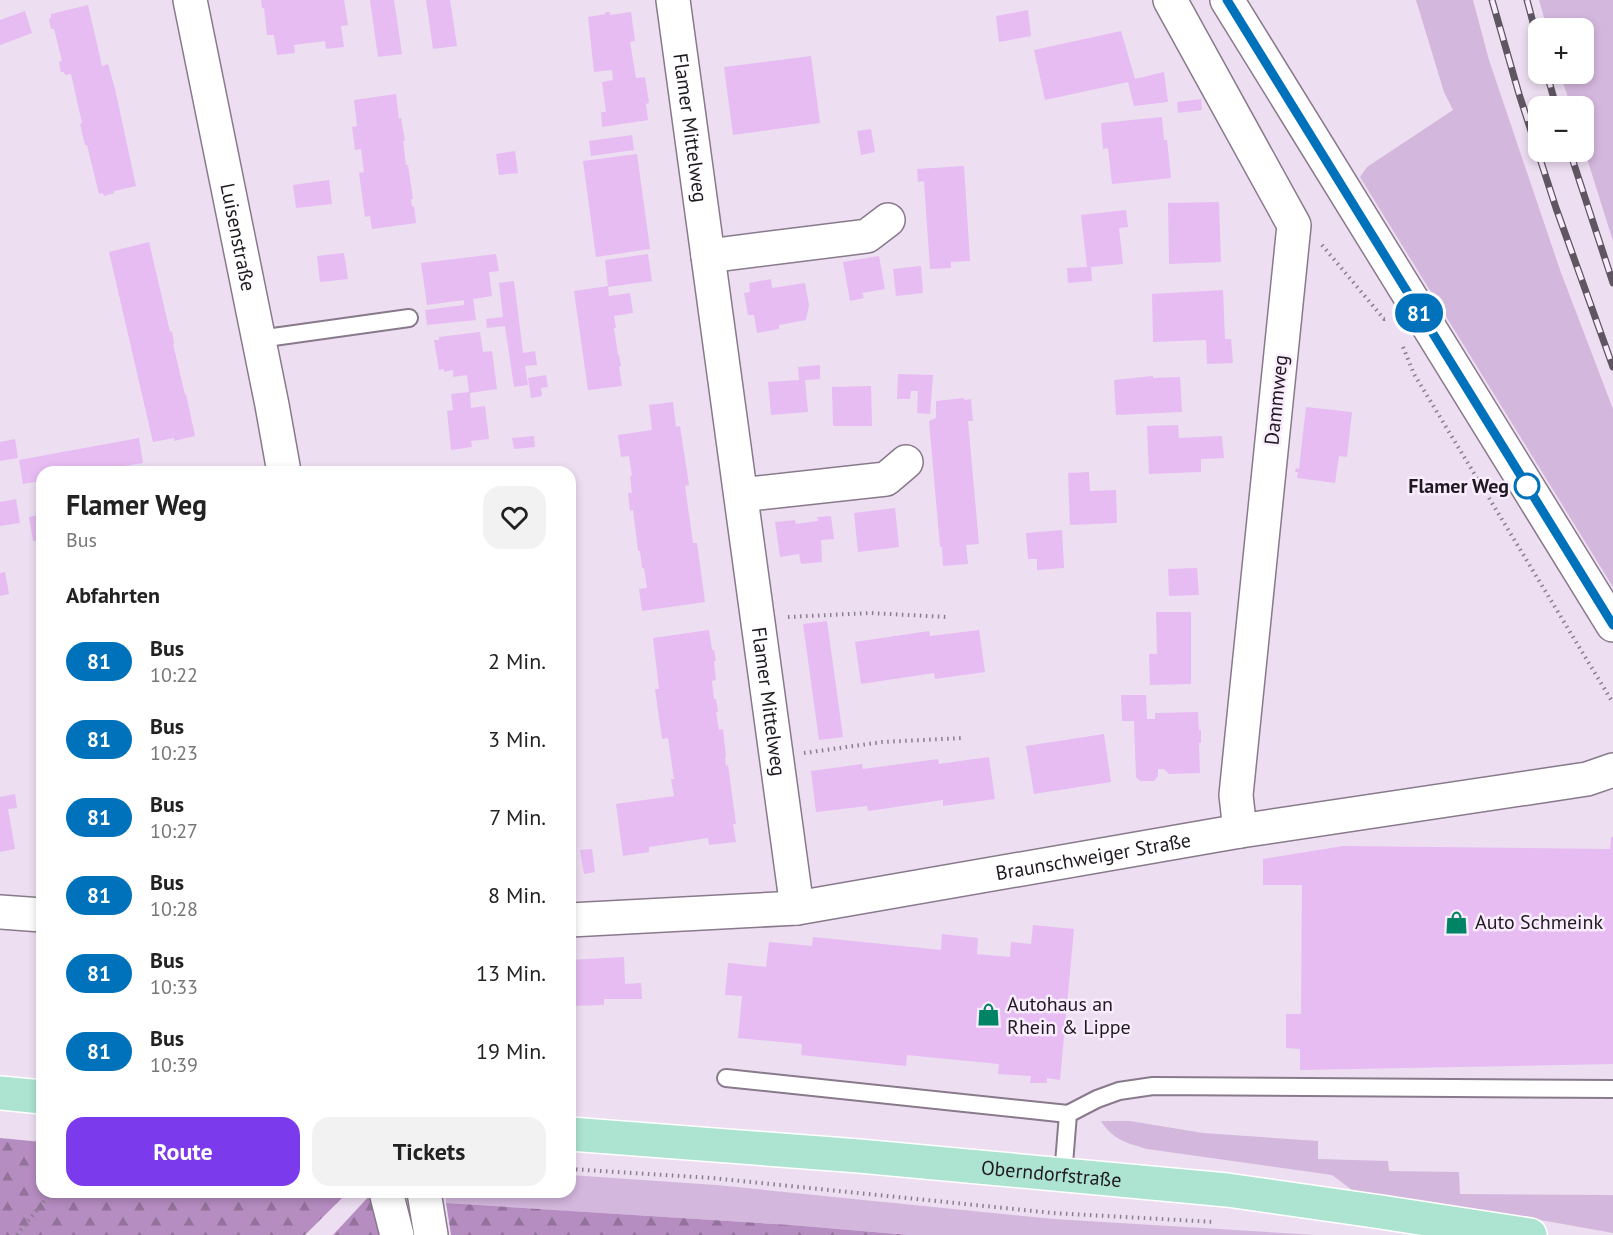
<!DOCTYPE html>
<html lang="de">
<meta charset="utf-8">
<style>
body{margin:0;font-family:"PT Sans",sans-serif;background:#f2f2f2;color:#222;height:100vh;display:flex;flex-direction:column;font-size:22px;white-space:nowrap}
*{box-sizing:border-box;margin:0}
p{font-size:20px;color:#767676}
.icon{flex:none;width:33px;height:33px;fill:none;stroke:currentColor;stroke-width:2;stroke-linecap:round;stroke-linejoin:round}
.map{position:relative;flex:1;overflow:hidden}
.panel{position:absolute;left:36px;top:466px;width:540px;height:732px;display:flex;flex-direction:column;background:#fff;border-radius:18px;box-shadow:0 3px 9px #0003}
.panel>*{flex:none}
.badge{padding:0 12px;border-radius:20px;font-size:21px;line-height:39px}
.tools{position:absolute;left:1528px;top:18px;display:grid;gap:12px}
.tools a{display:grid;place-items:center;width:66px;height:66px;border-radius:12px;background:#fff;box-shadow:0 3px 9px #0003;font-size:30px}
.map>.badge{position:absolute;translate:-50% -50%;box-shadow:0 0 0 3px #fff}
h2{padding:0 30px;font-size:22px;line-height:54px}
.round{display:grid;place-items:center;flex:none;width:63px;height:63px;border-radius:18px;background:#f2f2f2}
.headline{display:flex;align-items:center;justify-content:space-between;height:102px;padding:0 30px}
h1{font-size:28px;font-weight:700;line-height:45px}
.action{display:flex;gap:12px;margin-top:auto;padding:12px 30px}
.action a{flex:1;height:69px;border-radius:18px;background:#7c3aed;color:#fff;font-size:24px;font-weight:700;line-height:69px;text-align:center}
.action a+a{background:#f2f2f2;color:#222}
ul{padding:0;list-style:none}
li{display:flex;align-items:center;gap:18px;height:78px;padding:0 30px}
li div{flex:1}
li b{display:block;font-size:22px}
li em{font-style:normal}
li .badge{min-width:66px;font-weight:700;text-align:center}
.map>svg:first-child{display:block}
.green{fill:#d4b7dd}
.forest{fill:url(#forest-firs)}
.building{fill:#e6bcf2}
.lines{fill:none;stroke-linecap:round;stroke-linejoin:round}
.lane-casing{stroke:#887a8b;stroke-width:20}
.street-casing{stroke:#887a8b;stroke-width:36}
.secondary-casing{stroke:#887a8b;stroke-width:36}
.primary-casing{stroke:#fff;stroke-width:36}
.path{stroke:#897f8d;stroke-width:4;stroke-dasharray:1.5 4.5;stroke-linecap:butt}
.lane{stroke:#fff;stroke-width:16}
.street{stroke:#fff;stroke-width:33}
.secondary{stroke:#fff;stroke-width:33}
.primary{stroke:#ade3d1;stroke-width:33}
.rail-casing{stroke:#5e5661;stroke-width:7}
.rail{stroke:#f9ecfc;stroke-width:4.5;stroke-dasharray:14;stroke-linecap:butt}
.line-casing{stroke:#fff;stroke-width:14}
.line{stroke:#0072bc;stroke-width:9}
.stop-dot{fill:#fff;stroke:#0072bc;stroke-width:3}
.labels{text-anchor:middle;dominant-baseline:central;stroke-width:5;stroke-linejoin:round;paint-order:stroke}
.street-label{font-size:20px;fill:#1f1a21;stroke:#f9ecfc}
.stop-label{font-size:20px;font-weight:bold;fill:#1f1a21;stroke:#f9ecfc;text-anchor:end}
.poi-label{font-size:20px;fill:#1f1a21;stroke:#f9ecfc;text-anchor:start}
</style>
<div class="map">
<svg width="1613" height="1235" viewBox="0 0 1613 1235">
<defs>
<pattern id="forest-firs" width="22" height="20" patternUnits="userSpaceOnUse" patternTransform="scale(1.5)"><rect width="22" height="20" fill="#b68dc1"/><path d="M5 1l3.5 6h-7zM16 11l3.5 6h-7z" fill="#93729c"/></pattern>
</defs>
<rect width="100%" height="100%" fill="#eddef2"/>
<!-- green -->
<g class="green">
<polygon points="1416,0 1473,0 1489,60 1560,270 1613,409 1613,587 1360,177 1367,167 1453,110 1444,92"/>
<polygon points="1539,0 1613,0 1613,241 1584,149 1584,106 1571,106 1560,74 1584,74 1584,28 1547,28"/>
<path d="M 1101,1121 L 1130,1121 L 1203,1133 L 1318,1141 L 1318,1159 L 1388,1161 L 1389,1171 L 1459,1172 L 1460,1194 L 1613,1195 L 1613,1233 L 1546,1221 L 1356,1193 L 1332,1175 L 1147,1149 C 1127,1143 1113,1140 1101,1121 Z"/>
<polygon points="570,1175 716,1185 1054,1219 1315,1235 909,1235 791,1225 446,1203 446,1193 570,1192"/>
</g>
<!-- forest -->
<g class="forest">
<polygon points="0,1138 42,1142 42,1192 349,1193 341,1199 305,1235 0,1235"/>
<polygon points="372,1193 382,1235 333,1235"/>
<polygon points="446,1203 791,1225 909,1235 451,1235"/>
</g>
<!-- building -->
<g class="building">
<polygon points="261,0 344,0 348,25 341,26 344,47 326,49 325,41 294,45 295,53 277,55 274,35 267,35 264,8 262,8"/>
<polygon points="370,0 394,0 402,54 378,57"/>
<polygon points="426,0 450,0 457,46 433,49"/>
<polygon points="88,5 102,66 108,64 115,89 136,186 114,191 114,193 104,196 103,193 99,194 87,145 85,145 80,124 82,123 71,74 65,75 64,72 61,72 59,62 62,61 54,29 51,29 49,19 51,18 51,14"/>
<polygon points="1028,10 1031,36 999,42 996,16"/>
<polygon points="25,11 32,33 0,45 0,20"/>
<polygon points="605,12 610,12 610,15 631,12 635,41 630,42 636,78 645,77 649,103 646,104 648,120 602,127 601,112 606,112 602,82 613,80 612,70 594,72 588,17 606,14"/>
<polygon points="1121,31 1135,79 1164,72 1168,102 1134,106 1128,82 1045,100 1034,50"/>
<polygon points="811,56 820,123 733,135 724,67"/>
<polygon points="396,94 399,119 401,118 405,141 403,141 406,165 408,165 413,199 411,199 412,207 414,206 416,223 372,229 370,216 365,217 359,173 364,172 361,149 355,150 352,127 357,126 354,100"/>
<polygon points="1201,99 1202,110 1178,113 1177,102"/>
<polygon points="1162,117 1164,140 1167,140 1171,178 1112,184 1108,148 1103,149 1101,123"/>
<polygon points="871,129 875,152 861,155 857,131"/>
<polygon points="632,135 634,150 591,156 589,141"/>
<polygon points="515,151 518,173 499,175 496,154"/>
<polygon points="637,154 650,249 596,257 583,161"/>
<polygon points="964,166 970,261 951,262 951,268 930,269 924,181 918,182 917,169"/>
<polygon points="329,180 332,204 296,208 293,185"/>
<polygon points="1219,202 1221,262 1169,264 1168,203"/>
<polygon points="1126,210 1128,227 1119,228 1123,264 1091,267 1092,281 1068,283 1067,268 1087,267 1081,215"/>
<polygon points="149,242 170,332 172,331 174,344 173,344 185,395 186,394 195,436 174,441 174,438 153,442 109,252"/>
<polygon points="344,253 348,279 320,282 317,256"/>
<polygon points="496,254 499,271 489,272 492,296 473,299 476,320 427,325 425,310 464,305 464,300 427,305 421,263"/>
<polygon points="648,254 652,281 608,287 605,260"/>
<polygon points="879,256 885,289 862,293 864,298 850,301 843,262"/>
<polygon points="921,266 923,293 896,296 893,269"/>
<polygon points="771,279 772,288 805,283 809,305 806,320 779,325 779,329 757,333 754,315 748,315 744,293 750,292 749,283"/>
<polygon points="514,281 523,353 535,351 537,365 525,366 528,385 514,387 505,326 487,328 486,319 503,317 499,283"/>
<polygon points="608,286 609,296 630,293 633,313 614,316 616,328 614,328 618,355 619,355 621,366 619,367 622,386 588,390 574,291"/>
<polygon points="1223,290 1225,339 1231,339 1233,363 1207,364 1206,340 1153,342 1152,294"/>
<polygon points="480,332 483,352 492,351 497,389 470,393 471,408 485,406 489,439 471,441 472,447 451,450 447,411 453,410 451,394 469,392 467,375 453,377 453,370 444,372 444,369 439,370 434,340 439,340 439,337"/>
<polygon points="820,365 820,379 805,380 808,412 771,415 768,382 799,380 798,367"/>
<polygon points="898,374 933,375 930,414 917,413 918,391 911,391 910,399 897,399"/>
<polygon points="546,375 548,387 541,388 542,396 531,398 528,378"/>
<polygon points="1153,376 1153,378 1180,377 1182,412 1116,415 1114,380"/>
<polygon points="871,386 872,426 833,426 832,387"/>
<polygon points="964,398 964,400 971,399 973,421 968,421 979,544 966,545 968,564 943,566 942,547 940,547 929,421 936,418 936,401"/>
<polygon points="673,402 676,427 680,426 689,485 685,486 693,543 697,543 705,602 642,611 639,589 647,588 644,568 642,568 640,551 638,551 633,510 630,511 628,493 632,493 630,476 632,476 629,456 621,457 618,435 652,430 649,405"/>
<polygon points="1306,407 1352,412 1347,457 1339,456 1335,483 1297,478 1298,472 1295,472 1296,468 1299,469"/>
<polygon points="1178,425 1179,438 1222,436 1224,458 1201,459 1201,472 1149,474 1147,426"/>
<polygon points="534,436 535,447 514,449 512,438"/>
<polygon points="139,438 143,463 88,472 42,472 42,481 23,484 19,460"/>
<polygon points="15,439 18,458 0,461 0,442"/>
<polygon points="1089,472 1090,491 1116,490 1117,523 1070,525 1068,473"/>
<polygon points="16,499 20,523 0,526 0,502"/>
<polygon points="895,508 899,547 858,552 854,513"/>
<polygon points="42,514 42,540 33,541 29,517"/>
<polygon points="831,516 834,539 821,540 822,562 801,564 799,554 780,557 775,522 795,520 796,524 818,521 817,517"/>
<polygon points="1062,530 1064,568 1037,570 1037,559 1028,559 1026,533"/>
<polygon points="1197,568 1199,595 1169,596 1168,569"/>
<polygon points="5,572 9,594 0,596 0,573"/>
<polygon points="1156,612 1191,612 1191,684 1150,685 1149,654 1157,654"/>
<polygon points="827,621 843,737 819,740 803,624"/>
<polygon points="709,630 712,650 714,650 716,661 714,661 716,680 712,681 714,699 716,699 718,712 716,712 719,730 723,729 726,757 725,757 726,766 728,765 736,824 733,824 736,842 709,845 708,838 649,847 649,852 623,856 616,804 674,796 671,779 674,779 668,738 662,739 655,689 659,689 653,638"/>
<polygon points="979,630 985,672 935,679 934,673 861,684 855,642 929,631 930,636"/>
<polygon points="1121,695 1146,695 1147,719 1155,719 1155,713 1198,712 1199,730 1201,730 1201,743 1199,743 1200,773 1169,774 1164,769 1158,769 1158,776 1154,781 1140,781 1136,777 1134,721 1122,721"/>
<polygon points="1104,734 1111,782 1034,794 1026,746"/>
<polygon points="989,757 995,799 943,806 943,800 868,811 867,806 816,812 811,771 862,764 863,769 938,759 939,764"/>
<polygon points="15,794 17,808 8,809 15,849 0,852 0,797"/>
<polygon points="1611,837 1613,837 1613,1064 1300,1070 1300,1049 1286,1048 1286,1014 1301,1014 1302,885 1263,885 1263,859 1343,846 1610,849"/>
<polygon points="592,849 595,872 584,874 580,850"/>
<polygon points="1033,925 1074,929 1060,1080 1047,1078 1047,1083 1030,1083 1031,1076 998,1074 999,1064 907,1055 906,1066 801,1055 802,1044 738,1038 742,996 725,995 728,963 766,967 769,942 812,946 813,937 941,950 942,934 978,938 977,954 1010,957 1011,942 1031,944"/>
<polygon points="624,957 625,984 641,983 642,999 604,999 604,1005 570,1006 570,960"/>
</g>
<g class="lines">
<defs>
<g id="lane">
<polyline points="259,339 409,318"/>
<polyline points="726,1078 1068,1114 1063,1176"/>
<polyline points="1068,1114 1097,1099 1119,1091 1153,1086 1613,1089"/>
</g>
<g id="street">
<path id="s1" d="M 190,0 L 272,405 L 284,472"/>
<path id="s2" d="M 673,0 L 797,908"/>
<polyline points="1170,0 1294,225 1236,795 1240,831"/>
<polyline points="708,256 867,236 888,220"/>
<polyline points="741,495 886,479 906,462"/>
<polyline points="0,912 42,915"/>
<path id="s3" d="M 570,920 L 797,908 L 1240,831 L 1587,779 L 1613,770"/>
<polyline points="386,1192 397,1235"/>
<polyline points="424,1192 431,1235"/>
</g>
<polyline id="secondary" points="1227,0 1613,625"/>
<g id="primary">
<polyline points="0,1093 42,1097"/>
<path id="s4" d="M 570,1134 L 859,1156 L 1227,1190 L 1381,1212 L 1530,1235"/>
</g>
</defs>
<!-- lane casing -->
<use href="#lane" class="lane-casing"/>
<!-- street casing -->
<use href="#street" class="street-casing"/>
<!-- secondary casing -->
<use href="#secondary" class="secondary-casing"/>
<!-- primary casing -->
<use href="#primary" class="primary-casing"/>
<!-- path -->
<g class="path">
<polyline points="1322,245 1384,319 1388,318"/>
<polyline points="1403,347 1414,374 1613,703"/>
<polyline points="788,617 870,613 947,617"/>
<polyline points="804,753 882,742 963,738"/>
<polyline points="570,1169 712,1178 1053,1213 1215,1222"/>
<polyline points="17,1235 51,1192"/>
</g>
<!-- lane -->
<use href="#lane" class="lane"/>
<!-- street -->
<use href="#street" class="street"/>
<!-- secondary -->
<use href="#secondary" class="secondary"/>
<!-- primary -->
<use href="#primary" class="primary"/>
<defs>
<g id="rail">
<polyline points="1492,0 1519,94 1556,208 1613,367"/>
<polyline points="1527,0 1539,45"/>
<polyline points="1547,74 1556,106"/>
<polyline points="1570,152 1613,283"/>
</g>
</defs>
<!-- rail casing -->
<use href="#rail" class="rail-casing"/>
<!-- rail -->
<use href="#rail" class="rail"/>
</g>
<g class="lines">
<defs>
<polyline id="line" points="1227,0 1613,625"/>
</defs>
<!-- line casing -->
<use href="#line" class="line-casing"/>
<!-- line -->
<use href="#line" class="line"/>
</g>
<!-- icons -->
<defs>
<symbol id="shop-bare" viewBox="-9 -9 18 18"><path d="M-5-2.5h2.3a2.7 3.5 0 0 1 5.4 0H5L5.5 6h-11ZM-1.5-2.5h3a1.5 2.3 0 0 0-3 0Z" fill="#018466" stroke="#f9ecfc" stroke-width="2.5" paint-order="stroke"/></symbol>
</defs>
<g fill-rule="evenodd">
<use href="#shop-bare" x="1440" y="906" width="33" height="33"/>
<use href="#shop-bare" x="972" y="998" width="33" height="33"/>
</g>
<!-- markers -->
<circle class="stop-dot" cx="1527" cy="486" r="12"/>
<g class="labels">
<!-- street labels -->
<g class="street-label">
<text stroke="none"><textPath href="#s2" startOffset="129">Flamer Mittelweg</textPath></text>
<text stroke="none"><textPath href="#s1" startOffset="242">Luisenstraße</textPath></text>
<text transform="translate(1276 400) rotate(-84)">Dammweg</text>
<text stroke="none"><textPath href="#s2" startOffset="708">Flamer Mittelweg</textPath></text>
<text stroke="none"><textPath href="#s3" startOffset="528">Braunschweiger Straße</textPath></text>
<text stroke="none"><textPath href="#s4" startOffset="483">Oberndorfstraße</textPath></text>
</g>
<!-- stop labels -->
<g class="stop-label">
<text x="1509" y="486">Flamer Weg</text>
</g>
<!-- poi labels -->
<g class="poi-label">
<text x="1475" y="922">Auto Schmeink</text>
<text x="1007" y="1004">Autohaus an<tspan x="1007" dy="23">Rhein &amp; Lippe</tspan></text>
</g>
</g>
</svg>
<div class="tools">
<a>+</a>
<a>−</a>
</div>
<b class="badge" style="left:1419px;top:313px;background:#0072bc;color:#fff">81</b>
<section class="panel">
<div class="headline"><div><h1>Flamer Weg</h1><p>Bus</p></div><a class="round"><svg class="icon" aria-label="heart" viewBox="0 0 24 24"><path d="M12 20l-8-8c-3-5 5-10 8-4 3-6 11-1 8 4z"/></svg></a></div>
<h2>Abfahrten</h2>
<ul>
<li><span class="badge" style="background:#0072bc;color:#fff">81</span><div><b>Bus</b><p>10:22</p></div><em>2 Min.</em></li>
<li><span class="badge" style="background:#0072bc;color:#fff">81</span><div><b>Bus</b><p>10:23</p></div><em>3 Min.</em></li>
<li><span class="badge" style="background:#0072bc;color:#fff">81</span><div><b>Bus</b><p>10:27</p></div><em>7 Min.</em></li>
<li><span class="badge" style="background:#0072bc;color:#fff">81</span><div><b>Bus</b><p>10:28</p></div><em>8 Min.</em></li>
<li><span class="badge" style="background:#0072bc;color:#fff">81</span><div><b>Bus</b><p>10:33</p></div><em>13 Min.</em></li>
<li><span class="badge" style="background:#0072bc;color:#fff">81</span><div><b>Bus</b><p>10:39</p></div><em>19 Min.</em></li>
</ul>
<div class="action"><a>Route</a><a>Tickets</a></div>
</section>
</div>
